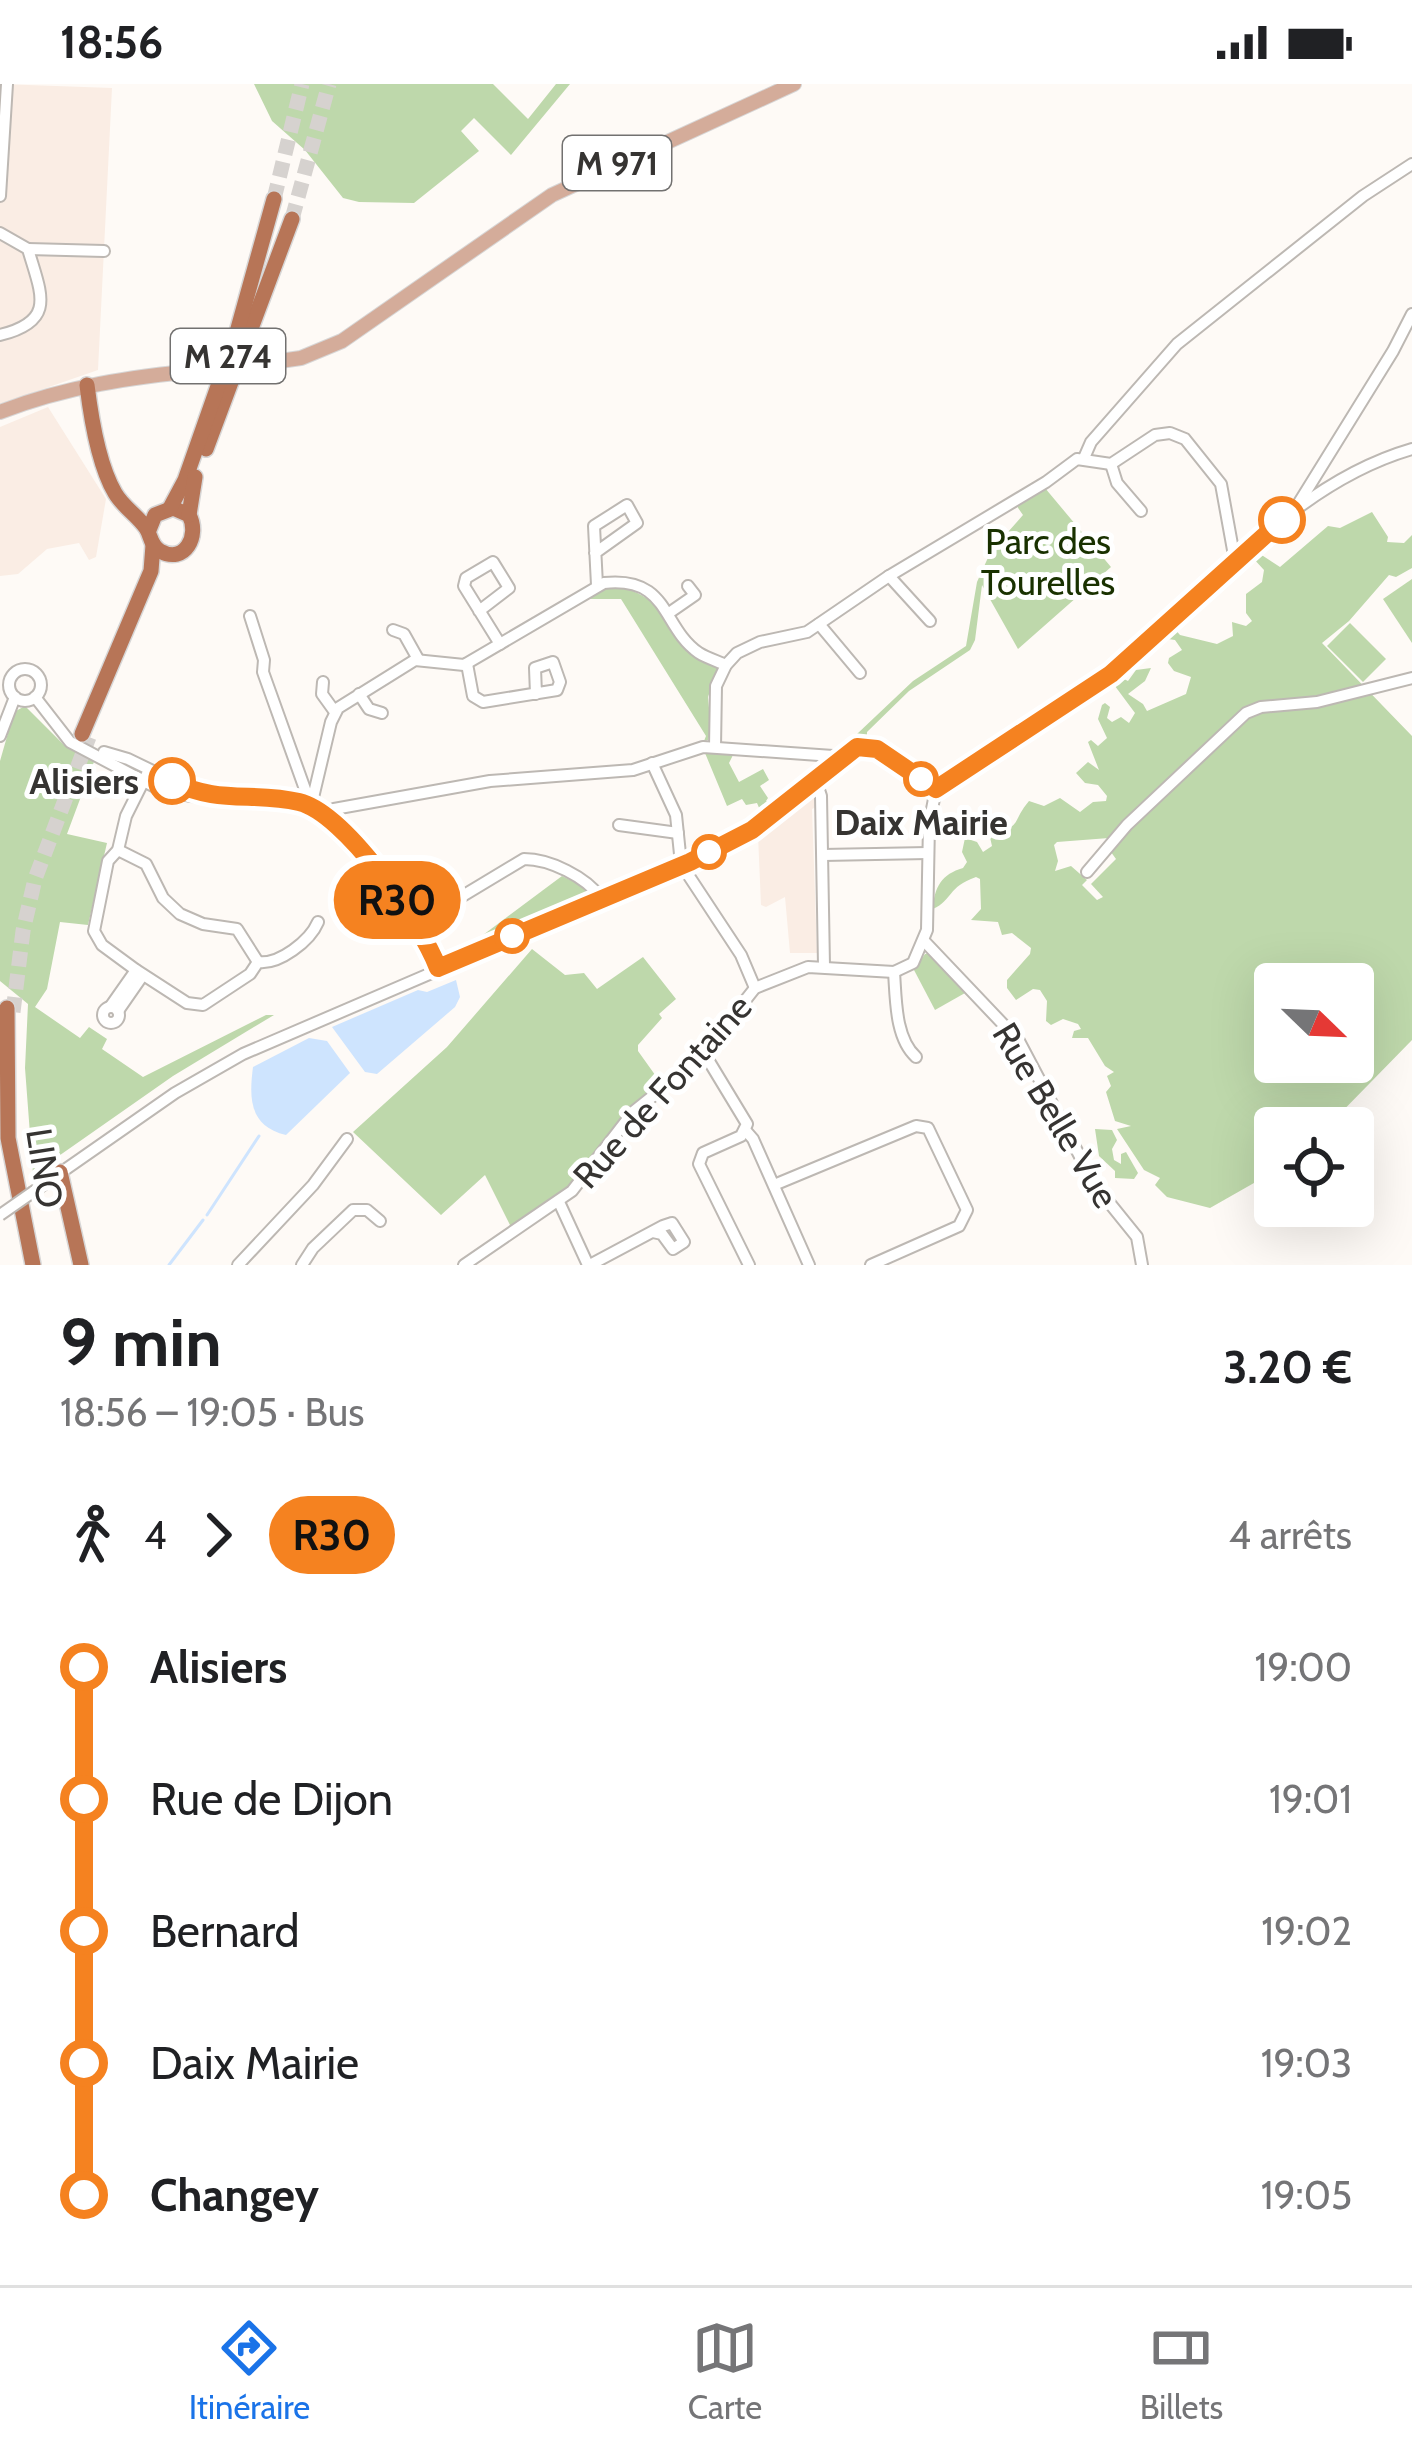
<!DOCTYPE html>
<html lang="fr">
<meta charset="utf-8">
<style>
body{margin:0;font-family:Cabin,sans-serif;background:#f6f6f6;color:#202124;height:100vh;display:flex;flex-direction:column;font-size:45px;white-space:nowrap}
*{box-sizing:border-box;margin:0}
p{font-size:39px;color:#757577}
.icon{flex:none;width:66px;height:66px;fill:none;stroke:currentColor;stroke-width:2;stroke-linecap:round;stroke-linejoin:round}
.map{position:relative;height:1181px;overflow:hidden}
.side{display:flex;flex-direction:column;background:#fff;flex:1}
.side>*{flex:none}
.badge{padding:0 24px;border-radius:39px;font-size:42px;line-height:78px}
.needle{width:78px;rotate:113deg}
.tools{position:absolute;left:1254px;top:879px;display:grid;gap:24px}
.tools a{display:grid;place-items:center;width:120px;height:120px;border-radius:12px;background:#fff;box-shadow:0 12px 48px #0002;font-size:60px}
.map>.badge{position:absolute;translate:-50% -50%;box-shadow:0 0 0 6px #fff}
.legs{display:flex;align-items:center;gap:18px;height:132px;padding:0 60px;font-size:39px}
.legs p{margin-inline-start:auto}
.head{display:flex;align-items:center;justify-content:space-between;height:204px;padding:0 60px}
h1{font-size:66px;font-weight:700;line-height:90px}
ul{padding:0 60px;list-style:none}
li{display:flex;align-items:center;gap:42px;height:132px;font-size:45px}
li i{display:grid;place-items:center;width:18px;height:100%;margin:0 15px;background:currentColor}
li i::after{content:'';width:30px;height:30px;margin:-15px;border:9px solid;border-radius:50%;background:#fff}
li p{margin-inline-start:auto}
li:first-child i{background:linear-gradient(#0000 50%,currentColor 0)}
li:last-child i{background:linear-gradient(currentColor 50%,#0000 0)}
.status{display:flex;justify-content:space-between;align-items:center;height:84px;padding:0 60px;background:#fff;direction:ltr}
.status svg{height:33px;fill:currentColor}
.menu{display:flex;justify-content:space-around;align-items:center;height:168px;border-top:3px solid #e0e0e0;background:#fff;font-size:33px;color:#757577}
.menu a{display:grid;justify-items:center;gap:6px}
.menu .selected{color:#1a73e8}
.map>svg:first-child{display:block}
.built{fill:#faede4}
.green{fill:#bed8ab;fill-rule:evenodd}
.water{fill:#cee4fe}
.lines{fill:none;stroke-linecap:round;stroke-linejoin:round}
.stream{stroke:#cee4fe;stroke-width:3}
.highway-tunnel{stroke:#d6d2cf;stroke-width:15;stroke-dasharray:15 8;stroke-linecap:butt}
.minor-casing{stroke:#bdb8b3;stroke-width:14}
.major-casing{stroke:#d7d6d6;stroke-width:16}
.highway-casing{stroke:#d7d6d6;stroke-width:18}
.minor{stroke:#fff;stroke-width:10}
.major{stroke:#d4ac9a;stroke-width:14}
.highway{stroke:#b77557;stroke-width:15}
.minor-bridge-casing{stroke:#bdb8b3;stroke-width:14;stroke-linecap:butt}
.major-bridge-casing{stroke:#d7d6d6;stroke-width:16;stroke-linecap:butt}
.minor-bridge{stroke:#fff;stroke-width:10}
.major-bridge{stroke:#d4ac9a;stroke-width:14}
.line-1-casing{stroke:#fff;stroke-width:27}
.line-1{stroke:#f58220;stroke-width:18}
.stop-1-dot{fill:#fff;stroke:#f58220;stroke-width:6}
.labels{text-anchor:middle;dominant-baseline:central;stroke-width:10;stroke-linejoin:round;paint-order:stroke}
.shield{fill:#fff;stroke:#727170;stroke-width:3}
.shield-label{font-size:33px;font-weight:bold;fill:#363432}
.park-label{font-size:36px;fill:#193100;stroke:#fff}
.stop-label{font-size:36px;font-weight:bold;fill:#363432;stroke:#fff;text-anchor:end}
.street-label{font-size:36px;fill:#363432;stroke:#fff}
</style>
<div class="status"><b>18:56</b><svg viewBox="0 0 49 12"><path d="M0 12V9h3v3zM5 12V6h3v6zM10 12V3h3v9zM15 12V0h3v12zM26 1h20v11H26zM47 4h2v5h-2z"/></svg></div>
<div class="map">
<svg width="1412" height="1181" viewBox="0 0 1412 1181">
<rect width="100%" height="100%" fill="#fefaf6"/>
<!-- built -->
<g class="built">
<polygon points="0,0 112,4 98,286 0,320"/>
<polygon points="48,323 106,415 96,473 89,476 79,459 47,465 18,490 0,492 0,343"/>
<polygon points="807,711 815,714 816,723 812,725 817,869 790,869 785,813 766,823 761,821 758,751"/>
</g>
<!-- green -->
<g class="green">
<polygon points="254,0 493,0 528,35 556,0 570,0 511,71 474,34 461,47 479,67 414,119 359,118 343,114 305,66 272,37"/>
<polygon points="1045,404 1111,483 1018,565 982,501 975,556 970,566 909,607 867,648 867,653 857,650 913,597 966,562 977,498 991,467 1023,431 1016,421"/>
<path d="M 1372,428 L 1388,453 L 1387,458 L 1404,459 L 1412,451 L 1412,484 L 1396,493 L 1389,491 L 1349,537 L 1322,559 L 1412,652 L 1412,956 L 1326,1044 L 1275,1044 L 1275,1087 L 1210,1124 L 1167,1113 L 1155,1101 L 1160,1094 L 1144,1086 L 1117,1045 L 1131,1042 L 1115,1037 L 1106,1008 L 1111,1002 L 1107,992 L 1114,988 L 1105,982 L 1088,954 L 1072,954 L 1074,947 L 1081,945 L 1078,940 L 1063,935 L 1051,941 L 1046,937 L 1047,917 L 1040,906 L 1033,905 L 1016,916 L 1007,904 L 1007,896 L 1030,870 L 1031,864 L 1012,849 L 1002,851 L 998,838 L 971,836 L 981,825 L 980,795 L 976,793 C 947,803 953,816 933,825 C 934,803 942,790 963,784 L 967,778 L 962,768 L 965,754 L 977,758 L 983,768 L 992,762 L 989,749 C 1023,744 1011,738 1029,717 L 1044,722 L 1060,714 L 1080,728 L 1093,718 L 1106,717 L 1107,712 L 1098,701 L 1085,699 L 1076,689 L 1088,678 L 1099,686 L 1088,658 L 1091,656 L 1098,662 L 1107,654 L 1098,635 L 1102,621 L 1105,619 L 1110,623 L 1107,634 L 1112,638 L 1121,633 L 1129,639 L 1135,629 L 1109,594 L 1114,590 L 1128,597 L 1136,586 L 1151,584 L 1145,597 L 1128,610 L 1143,620 L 1147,627 L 1186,610 L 1191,593 L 1174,587 L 1168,579 L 1169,574 L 1182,566 L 1175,556 L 1168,555 L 1173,543 L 1180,551 L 1217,560 L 1233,552 L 1232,538 L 1246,542 L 1252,537 L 1246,529 L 1246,510 L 1262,498 L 1264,486 L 1252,473 L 1257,468 L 1280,483 L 1328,442 L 1340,444 ZM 1258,619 L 1108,764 L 1116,775 L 1091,800 L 1103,813 L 1097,816 L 1082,801 L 1087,796 L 1071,782 L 1055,787 L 1058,777 L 1054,761 L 1057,758 L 1109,754 L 1219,646 L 1248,622 ZM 1275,900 L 1353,900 L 1353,978 L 1275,978 Z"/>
<polygon points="1412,495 1412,559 1383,515"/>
<path d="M 614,502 C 675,512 665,561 718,583 L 708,613 L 711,646 L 708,656 L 704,657 L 706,652 L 621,515 L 584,515 L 594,506 Z"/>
<polygon points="1350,539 1386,575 1363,598 1327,562"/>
<polygon points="25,622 65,662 95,675 67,750 107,759 88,841 60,838 47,905 35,923 80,954 89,943 107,955 102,965 143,993 266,931 274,931 173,992 33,1090 25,984 28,920 0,897 0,677 14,628"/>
<polygon points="705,669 734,669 729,679 739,698 763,685 769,696 760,702 768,714 766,717 772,720 754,739 742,744 750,738 748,733 760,726 757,719 746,721 742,715 727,722"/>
<polygon points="562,792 591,806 475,857"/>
<polygon points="532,865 565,891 584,889 597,905 643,873 676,915 659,930 662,934 638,961 638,967 663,1002 565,1109 511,1143 485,1091 441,1131 353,1048 447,963"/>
<polygon points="930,869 965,909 935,926 914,886 925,870"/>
<polygon points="1095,1045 1112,1046 1117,1056 1112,1065 1114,1076 1121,1080 1121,1070 1126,1068 1138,1089 1134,1095 1115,1094 1115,1087 1099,1072"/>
</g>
<!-- water -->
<g class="water">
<polygon points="456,896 460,913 455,923 377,990 365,988 332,943 418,906 427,908"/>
<path d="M 309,954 L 327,957 L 350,989 L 286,1051 C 249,1042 249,1014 253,983 Z"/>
</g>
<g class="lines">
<!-- stream -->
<g class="stream">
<polyline points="207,1131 259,1052"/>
<polyline points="169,1181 203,1136"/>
</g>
<!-- highway-tunnel -->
<g class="highway-tunnel">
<polyline points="274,115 302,0"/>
<polyline points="292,135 329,0"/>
<polyline points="13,928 23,847 35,795 89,653"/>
</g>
<defs>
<g id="minor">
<polyline points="0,112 7,0"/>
<path d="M 0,149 L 28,165 C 41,210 57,237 0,251"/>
<polyline points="28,165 104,167"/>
<polyline points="1084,374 1091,358 1177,260 1363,112 1412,80"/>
<polyline points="1111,380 1117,399 1141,427"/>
<polyline points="1297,422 1393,267 1412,230"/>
<polyline points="595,469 637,439 627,421 594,442 597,501"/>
<polyline points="889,492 930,537"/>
<polyline points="479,527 509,504 493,478 466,494 464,502 500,560"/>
<polyline points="669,529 695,511 688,502"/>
<polyline points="250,532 264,576 263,588 311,722"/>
<polyline points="819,540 860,589"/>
<polyline points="393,546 404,550 418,575"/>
<polyline points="467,580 473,612 483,618 557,606 560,598 553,578 535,584 536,610"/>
<circle cx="25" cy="601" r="16"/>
<polyline points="323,598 322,610 335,628"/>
<polyline points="359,610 369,625 382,629"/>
<polyline points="35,613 70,658 157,704 190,712 291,716 328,731 350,752 424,851 438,883"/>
<polyline points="0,652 15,613"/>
<polyline points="715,663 716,602 726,581 737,569 760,558 807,548 889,492 1046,398 1077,375 1111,380 1155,351 1170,349 1185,355 1221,400 1235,477"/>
<polyline points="104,668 128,675 196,708"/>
<polyline points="652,679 676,731 681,780 741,871 755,904"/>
<path d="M 149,686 L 126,732 L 118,766 L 108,777 L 94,847 L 102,861 L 136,886 L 187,919 L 203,921 L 250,890 L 258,878 C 279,881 310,857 318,838"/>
<polyline points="815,694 821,712 824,882"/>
<path d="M 936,705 C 994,666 1058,631 1112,588 C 1210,511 1288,401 1412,365"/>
<path d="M 311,722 L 331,638 L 338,624 L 415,576 L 464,581 L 604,499 C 670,492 661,543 699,569 C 707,574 717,577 726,581"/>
<polyline points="328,731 334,725 490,697 633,686 703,663 833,672 833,679"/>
<polyline points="619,741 678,749"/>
<polyline points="118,766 146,780 163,814 180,830 203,840 237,845 258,878"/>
<polyline points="823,771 928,769"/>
<polyline points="1087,788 1127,741 1246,629 1261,623 1317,618 1412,594"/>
<path d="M 416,840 L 524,775 C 550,775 586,793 601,814"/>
<polyline points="925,858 1019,957 1095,1101 1137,1153 1142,1181"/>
<path d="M 894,888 C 896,915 895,954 916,973"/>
<circle cx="111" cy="931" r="8"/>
<polyline points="110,923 136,886"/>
<polyline points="118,927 143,891"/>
<polyline points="704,969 747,1040 741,1052 703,1069 699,1080 749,1181"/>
<polyline points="746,1047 753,1055 809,1181"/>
<polyline points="774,1101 916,1042 928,1044 967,1126 959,1142 871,1181"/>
<polyline points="33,1108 175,1009 243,970 690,778 762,739 857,663 877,665 936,705"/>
<polyline points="559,1118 588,1181"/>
<polyline points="238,1181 313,1101 347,1055"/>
<polyline points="302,1181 313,1164 353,1126 367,1126 380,1137"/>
<polyline points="464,1181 572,1107 633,1028 698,976 755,904 808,883 894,888 913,879 927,846 929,740 936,705"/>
<polyline points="590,1181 663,1142 672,1139 684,1158 673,1165 662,1150 653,1148"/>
</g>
<g id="major">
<polyline points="259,280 301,274 342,257 552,111 794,0"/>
<path d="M 0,328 C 67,302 132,293 203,286"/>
</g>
<g id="highway">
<path d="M 87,301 C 91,334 98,380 115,409 C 123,423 137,431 146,444 C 151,451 150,461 160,467 C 185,481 200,451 189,431 L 173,424 L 155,431 L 149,446"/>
<polyline points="206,365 292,135"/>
<polyline points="170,424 185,396 237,248 274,115"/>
<polyline points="189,431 195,393"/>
<polyline points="82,650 151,487 153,461"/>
<polyline points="7,924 8,1054 33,1181"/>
<polyline points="60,1088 81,1181"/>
</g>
</defs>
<!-- minor casing -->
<use href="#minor" class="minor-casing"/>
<!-- major casing -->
<use href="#major" class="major-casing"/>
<!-- highway casing -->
<use href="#highway" class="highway-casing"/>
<!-- minor -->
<use href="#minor" class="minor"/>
<!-- major -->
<use href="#major" class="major"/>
<!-- highway -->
<use href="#highway" class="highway"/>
<defs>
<polyline id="minor-bridge" points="0,1131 33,1108"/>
<polyline id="major-bridge" points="203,286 259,280"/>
</defs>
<!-- minor-bridge casing -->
<use href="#minor-bridge" class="minor-bridge-casing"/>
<!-- major-bridge casing -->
<use href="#major-bridge" class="major-bridge-casing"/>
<!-- minor-bridge -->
<use href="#minor-bridge" class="minor-bridge"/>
<!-- major-bridge -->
<use href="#major-bridge" class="major-bridge"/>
</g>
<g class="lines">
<defs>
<path id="line-1" d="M 172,697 C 219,721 252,707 299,718 C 345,729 421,839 438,884 L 690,778 L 752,746 L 857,663 L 877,665 L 936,705 L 1111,590 L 1282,436"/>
</defs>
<!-- line-1 casing -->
<use href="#line-1" class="line-1-casing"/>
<!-- line-1 -->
<use href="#line-1" class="line-1"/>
</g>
<!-- markers -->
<g class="stop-1-dot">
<circle cx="1282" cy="436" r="21"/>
<circle cx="921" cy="695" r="15"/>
<circle cx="172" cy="697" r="21"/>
<circle cx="709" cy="768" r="15"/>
<circle cx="512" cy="852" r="15"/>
</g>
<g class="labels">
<!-- shield labels -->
<g class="shield">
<rect x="563" y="52" width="108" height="54" rx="9"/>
<rect x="171" y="245" width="114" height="54" rx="9"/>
</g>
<g class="shield-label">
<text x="617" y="79">M 971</text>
<text x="228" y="272">M 274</text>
</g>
<!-- park labels -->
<g class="park-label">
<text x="1048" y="457">Parc des<tspan x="1048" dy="41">Tourelles</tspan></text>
</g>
<!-- stop labels -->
<g class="stop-label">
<text x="139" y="697">Alisiers</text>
<text x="921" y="738" text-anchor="middle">Daix Mairie</text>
</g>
<!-- street labels -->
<g class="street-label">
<text transform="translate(662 1007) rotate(-48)">Rue de Fontaine</text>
<text transform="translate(1056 1031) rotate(59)">Rue Belle Vue</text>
<text transform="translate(45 1084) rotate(81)">LINO</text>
</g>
</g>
</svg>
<div class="tools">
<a><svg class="needle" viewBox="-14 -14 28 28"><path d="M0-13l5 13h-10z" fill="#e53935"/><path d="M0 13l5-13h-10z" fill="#757577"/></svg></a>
<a><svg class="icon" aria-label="locate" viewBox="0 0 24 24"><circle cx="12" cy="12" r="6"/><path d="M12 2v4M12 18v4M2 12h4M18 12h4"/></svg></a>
</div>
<b class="badge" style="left:397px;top:816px;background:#f58220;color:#111">R30</b>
</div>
<section class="side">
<div class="head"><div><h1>9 min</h1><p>18:56 – 19:05 · Bus</p></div><b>3.20 €</b></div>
<div class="legs"><svg class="icon" aria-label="walk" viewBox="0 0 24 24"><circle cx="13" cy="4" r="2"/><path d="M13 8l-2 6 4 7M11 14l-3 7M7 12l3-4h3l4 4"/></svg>4<svg class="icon" aria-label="forward" viewBox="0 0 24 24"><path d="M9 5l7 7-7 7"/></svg><b class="badge" style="background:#f58220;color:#111">R30</b><p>4 arrêts</p></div>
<ul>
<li><i style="color:#f58220"></i><b>Alisiers</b><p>19:00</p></li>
<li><i style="color:#f58220"></i><span>Rue de Dijon</span><p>19:01</p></li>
<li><i style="color:#f58220"></i><span>Bernard</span><p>19:02</p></li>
<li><i style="color:#f58220"></i><span>Daix Mairie</span><p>19:03</p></li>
<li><i style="color:#f58220"></i><b>Changey</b><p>19:05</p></li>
</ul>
</section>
<nav class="menu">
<a class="selected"><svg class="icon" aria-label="directions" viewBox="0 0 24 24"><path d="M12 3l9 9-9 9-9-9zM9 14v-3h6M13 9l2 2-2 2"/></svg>Itinéraire</a>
<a><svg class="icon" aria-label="map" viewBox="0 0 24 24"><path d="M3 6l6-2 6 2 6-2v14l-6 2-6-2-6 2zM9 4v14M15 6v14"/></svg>Carte</a>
<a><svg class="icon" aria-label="tickets" viewBox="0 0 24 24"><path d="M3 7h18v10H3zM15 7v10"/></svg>Billets</a>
</nav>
